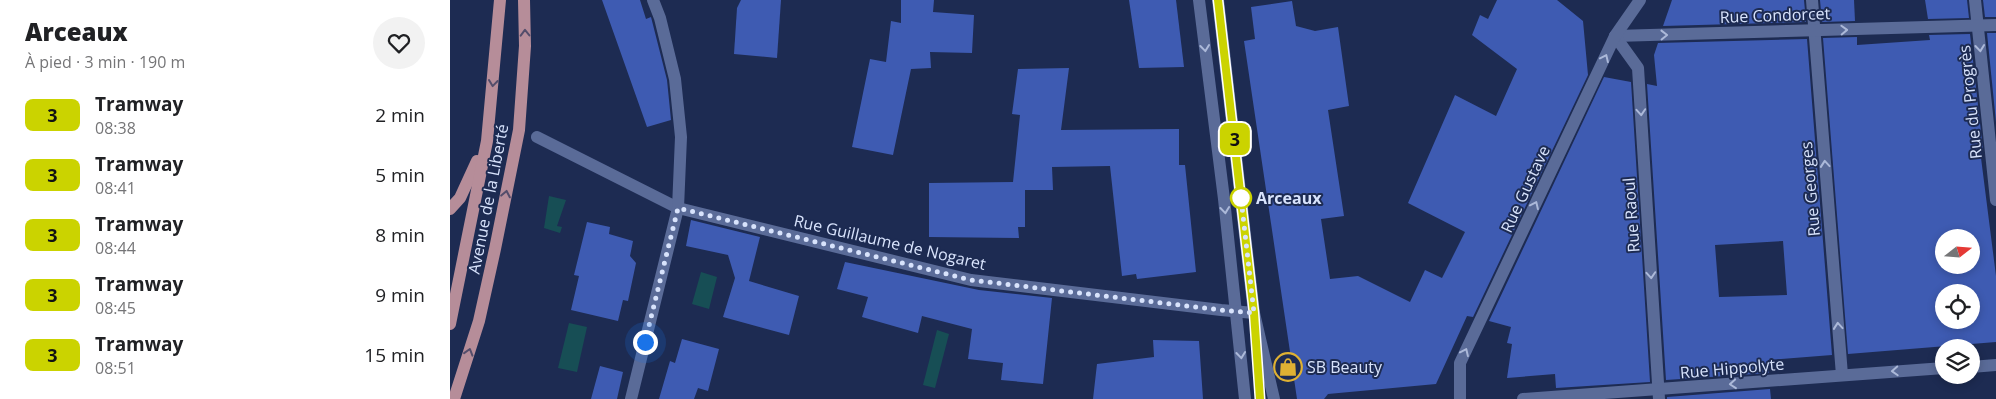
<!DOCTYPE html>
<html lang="fr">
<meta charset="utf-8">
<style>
body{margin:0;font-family:"Open Sans",sans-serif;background:#f2f2f2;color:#202124;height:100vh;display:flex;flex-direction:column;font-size:19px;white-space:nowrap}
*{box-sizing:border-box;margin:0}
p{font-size:16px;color:#757577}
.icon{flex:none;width:28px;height:28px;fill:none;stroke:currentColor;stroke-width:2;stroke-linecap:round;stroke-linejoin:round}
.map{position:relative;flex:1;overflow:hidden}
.panel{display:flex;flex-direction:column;background:#fff;width:450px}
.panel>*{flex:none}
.badge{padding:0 10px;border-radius:8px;font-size:18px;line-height:32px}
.needle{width:32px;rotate:73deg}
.controls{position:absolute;left:1485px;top:229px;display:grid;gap:10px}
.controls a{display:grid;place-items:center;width:45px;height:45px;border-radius:50%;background:#fff;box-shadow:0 2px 8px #0003;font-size:25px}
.you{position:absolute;width:25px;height:25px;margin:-12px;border:4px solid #fff;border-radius:50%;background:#1a73e8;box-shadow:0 0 0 8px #1a73e833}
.map>.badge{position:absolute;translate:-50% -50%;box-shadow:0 0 0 2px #fff}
.round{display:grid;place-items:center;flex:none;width:52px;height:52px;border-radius:26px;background:#f2f2f2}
.overview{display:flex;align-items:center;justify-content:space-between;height:85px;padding:0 25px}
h1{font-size:24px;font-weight:800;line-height:38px}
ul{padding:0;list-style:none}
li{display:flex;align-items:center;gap:15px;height:60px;padding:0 25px}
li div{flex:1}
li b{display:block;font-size:19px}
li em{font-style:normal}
li .badge{min-width:55px;font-weight:700;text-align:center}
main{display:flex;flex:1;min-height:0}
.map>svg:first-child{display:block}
.water{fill:#174e55}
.building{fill:#3e5bb2;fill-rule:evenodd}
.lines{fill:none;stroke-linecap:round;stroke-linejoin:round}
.minor{stroke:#5a6b98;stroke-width:12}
.major{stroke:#b68d99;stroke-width:12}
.tram{stroke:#a5b1ce;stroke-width:1}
.oneway{stroke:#acb9d9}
.oneway2{stroke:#534d6b}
.line-casing{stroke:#fff;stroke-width:11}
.line{stroke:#cbd300;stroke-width:8}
.walk{stroke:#d8e3fc;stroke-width:5;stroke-dasharray:0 9}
.stop-dot{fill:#fff;stroke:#cbd300;stroke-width:2.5}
.labels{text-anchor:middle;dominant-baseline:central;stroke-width:4;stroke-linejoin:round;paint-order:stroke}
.street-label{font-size:16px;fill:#d8e3fc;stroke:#1d2b52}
.stop-label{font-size:16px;font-weight:bold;fill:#d8e3fc;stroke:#1d2b52;text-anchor:start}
.poi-label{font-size:16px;fill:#d8e3fc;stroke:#1d2b52;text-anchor:start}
</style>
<main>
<section class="panel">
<div class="overview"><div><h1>Arceaux</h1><p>À pied · 3 min · 190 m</p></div><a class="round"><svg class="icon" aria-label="heart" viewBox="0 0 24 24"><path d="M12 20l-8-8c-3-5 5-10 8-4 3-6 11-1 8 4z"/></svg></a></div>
<ul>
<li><span class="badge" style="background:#cbd300;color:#111">3</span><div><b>Tramway</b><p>08:38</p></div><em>2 min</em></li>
<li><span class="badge" style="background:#cbd300;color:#111">3</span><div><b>Tramway</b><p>08:41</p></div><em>5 min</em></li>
<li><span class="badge" style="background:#cbd300;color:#111">3</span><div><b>Tramway</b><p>08:44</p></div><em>8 min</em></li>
<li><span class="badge" style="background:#cbd300;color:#111">3</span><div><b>Tramway</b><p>08:45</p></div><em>9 min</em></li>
<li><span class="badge" style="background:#cbd300;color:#111">3</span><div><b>Tramway</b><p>08:51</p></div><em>15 min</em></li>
</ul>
</section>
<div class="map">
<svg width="1546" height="399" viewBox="0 0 1546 399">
<rect width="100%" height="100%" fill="#1d2b52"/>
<!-- water -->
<g class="water">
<polygon points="99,196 116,200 107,226 112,227 110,233 94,228"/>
<polygon points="251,272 267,277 259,309 242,304"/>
<polygon points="119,323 137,327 127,372 108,368"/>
<polygon points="487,330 499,334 485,388 473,385"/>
</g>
<!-- building -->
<g class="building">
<polygon points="152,0 190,0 196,19 201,17 217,80 221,120 197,127"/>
<polygon points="291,0 331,0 327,58 284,54 287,8"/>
<polygon points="451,0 484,0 483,12 524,15 522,53 480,52 481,68 461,69 443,155 402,147 420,59 436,62 441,21 451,23"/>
<polygon points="679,0 726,0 734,67 689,68"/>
<polygon points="1047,0 1107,0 1133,21 1138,75 1023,317 1017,316 986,384 878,394 874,399 847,399 794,41 805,39 801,7 842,1 846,26 865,31 888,27 899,106 878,110 894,216 871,219 880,279 908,276 960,302 975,270 992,278 1015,232 958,203 1005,95 1046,116 1067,69 1022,35 1030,15 1038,19"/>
<polygon points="1222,0 1354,0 1356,22 1213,26"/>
<polygon points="1370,0 1404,0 1405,21 1372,22"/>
<polygon points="1475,0 1517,0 1519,18 1478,19"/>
<polygon points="1533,0 1546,0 1546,17 1535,17"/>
<polygon points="1537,33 1546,33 1546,122"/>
<path d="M 1520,34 L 1533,150 L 1530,150 L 1546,276 L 1546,342 L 1398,354 L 1373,38 L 1407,37 L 1407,45 L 1480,40 L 1479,35 ZM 1494,238 L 1521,238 L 1521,265 L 1494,265 ZM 1494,292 L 1521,292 L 1521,320 L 1494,320 Z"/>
<path d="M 1357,39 L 1382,355 L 1318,360 L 1319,373 L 1216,380 L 1197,84 L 1207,86 L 1204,55 L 1208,43 ZM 1333,241 L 1337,295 L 1269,297 L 1265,245 Z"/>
<polygon points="619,68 611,130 729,129 729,165 735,165 746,272 687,279 686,274 672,276 660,166 602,167 603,190 575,190 575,227 568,227 569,238 479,237 479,183 563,182 570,115 562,114 568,69"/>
<polygon points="1154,77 1181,82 1200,382 1106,388 1105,374 1057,378 1062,344 1057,343 1061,327 1039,321"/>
<polygon points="241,220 310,237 299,281 349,296 339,335 273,317 285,278 278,255 236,246"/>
<polygon points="137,222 160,227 159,234 183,241 180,256 186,263 178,301 173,300 168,321 121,310 129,276 124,275"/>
<polygon points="395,262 529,290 602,298 593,384 551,380 553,363 518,359 522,329 472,316 468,333 412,317 418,297 387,289"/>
<polygon points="232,339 269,349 258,391 248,388 244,399 209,399 220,361 225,363"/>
<polygon points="703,340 749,341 753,399 643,399 647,364 704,357"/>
<polygon points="150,366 173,372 167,399 141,399"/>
<polygon points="1320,389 1321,399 1217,399 1217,397"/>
</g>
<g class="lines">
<!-- minor -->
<g class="minor">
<polyline points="749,0 774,199 795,399"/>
<polyline points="768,0 804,313 824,399"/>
<polyline points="1362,0 1392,375"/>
<polyline points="1525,0 1546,200"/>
<polyline points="1165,36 1546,25"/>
<polyline points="1165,36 1188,68 1209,399"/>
<polyline points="87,137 228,208 521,280 771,310 804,313"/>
<polyline points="1521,367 1546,365"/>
<polyline points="181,399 228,208 231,137 225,79 210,18 203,0"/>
<polyline points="1010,399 1010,363 1165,36 1190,0"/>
<polyline points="1073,399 1494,368"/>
</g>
<!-- major -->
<g class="major">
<polyline points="0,209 10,198 27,161"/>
<polyline points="0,324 37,141 50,0"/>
<polyline points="4,399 29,321 45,249 69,130 75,46 74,0"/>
</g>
<!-- tram -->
<polyline class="tram" points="804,313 810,399"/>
</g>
<!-- one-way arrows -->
<defs><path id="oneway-chevron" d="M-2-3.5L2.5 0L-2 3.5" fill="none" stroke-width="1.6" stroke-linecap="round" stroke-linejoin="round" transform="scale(1.25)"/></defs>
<g class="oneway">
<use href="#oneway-chevron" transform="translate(1394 30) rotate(-2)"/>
<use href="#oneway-chevron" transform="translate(1214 35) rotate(-1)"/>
<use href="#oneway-chevron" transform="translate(755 48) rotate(83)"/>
<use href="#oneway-chevron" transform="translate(1530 48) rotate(84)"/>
<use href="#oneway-chevron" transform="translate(1155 58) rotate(-65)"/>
<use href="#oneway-chevron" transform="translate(1191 112) rotate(86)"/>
<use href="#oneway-chevron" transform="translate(1375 164) rotate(-95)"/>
<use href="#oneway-chevron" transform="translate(1085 205) rotate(-65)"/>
<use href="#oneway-chevron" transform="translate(775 210) rotate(84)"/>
<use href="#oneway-chevron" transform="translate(1201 275) rotate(86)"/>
<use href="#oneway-chevron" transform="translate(1388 326) rotate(-95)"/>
<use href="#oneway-chevron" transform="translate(1015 352) rotate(-65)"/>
<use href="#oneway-chevron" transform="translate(791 355) rotate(84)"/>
<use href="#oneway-chevron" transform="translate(1445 371) rotate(177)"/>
<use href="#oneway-chevron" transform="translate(1283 384) rotate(175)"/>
</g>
<g class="oneway2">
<use href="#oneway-chevron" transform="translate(75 33) rotate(-91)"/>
<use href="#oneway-chevron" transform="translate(43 83) rotate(97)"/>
<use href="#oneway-chevron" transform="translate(56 194) rotate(-79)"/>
<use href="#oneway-chevron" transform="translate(19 352) rotate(-73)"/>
</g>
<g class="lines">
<defs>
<polyline id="line" points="768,0 804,313 810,399"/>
</defs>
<!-- line casing -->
<use href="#line" class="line-casing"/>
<!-- line -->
<use href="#line" class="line"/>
<!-- walk -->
<polyline class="walk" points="195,342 228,208 521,280 771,310 804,313 791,198"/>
</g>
<!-- icons -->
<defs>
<symbol id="shop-ring" viewBox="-11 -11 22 22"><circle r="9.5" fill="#1d2b52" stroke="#dfb133" stroke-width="1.5"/><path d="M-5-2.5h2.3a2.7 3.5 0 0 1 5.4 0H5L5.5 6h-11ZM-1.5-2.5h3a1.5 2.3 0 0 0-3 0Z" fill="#dfb133"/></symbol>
</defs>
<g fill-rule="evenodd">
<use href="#shop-ring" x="822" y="351" width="32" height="32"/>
</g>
<!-- markers -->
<circle class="stop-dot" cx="791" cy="198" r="10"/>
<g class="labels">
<!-- street labels -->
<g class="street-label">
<text transform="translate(1325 15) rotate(-2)">Rue Condorcet</text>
<text transform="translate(1520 102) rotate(-96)">Rue du Progrès</text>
<text transform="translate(1075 189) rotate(-65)">Rue Gustave</text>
<text transform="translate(1360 189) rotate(-95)">Rue Georges</text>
<text transform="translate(38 199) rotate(-79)">Avenue de la Liberté</text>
<text transform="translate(1181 215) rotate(-94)">Rue Raoul</text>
<text transform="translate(440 242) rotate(13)">Rue Guillaume de Nogaret</text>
<text transform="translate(1282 368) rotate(-5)">Rue Hippolyte</text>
</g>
<!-- stop labels -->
<g class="stop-label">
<text x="806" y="198">Arceaux</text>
</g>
<!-- poi labels -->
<g class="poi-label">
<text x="857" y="367">SB Beauty</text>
</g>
</g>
</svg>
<div class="controls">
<a><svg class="needle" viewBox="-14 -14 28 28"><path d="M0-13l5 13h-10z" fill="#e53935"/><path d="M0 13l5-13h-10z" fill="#757577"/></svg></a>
<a><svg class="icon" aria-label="locate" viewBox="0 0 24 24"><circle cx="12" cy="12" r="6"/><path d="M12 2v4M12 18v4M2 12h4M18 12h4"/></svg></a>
<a><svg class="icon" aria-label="layers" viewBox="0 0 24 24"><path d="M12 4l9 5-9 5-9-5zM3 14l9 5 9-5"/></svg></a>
</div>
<div class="you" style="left:195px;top:342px"></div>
<b class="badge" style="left:785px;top:139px;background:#cbd300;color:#111">3</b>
</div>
</main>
